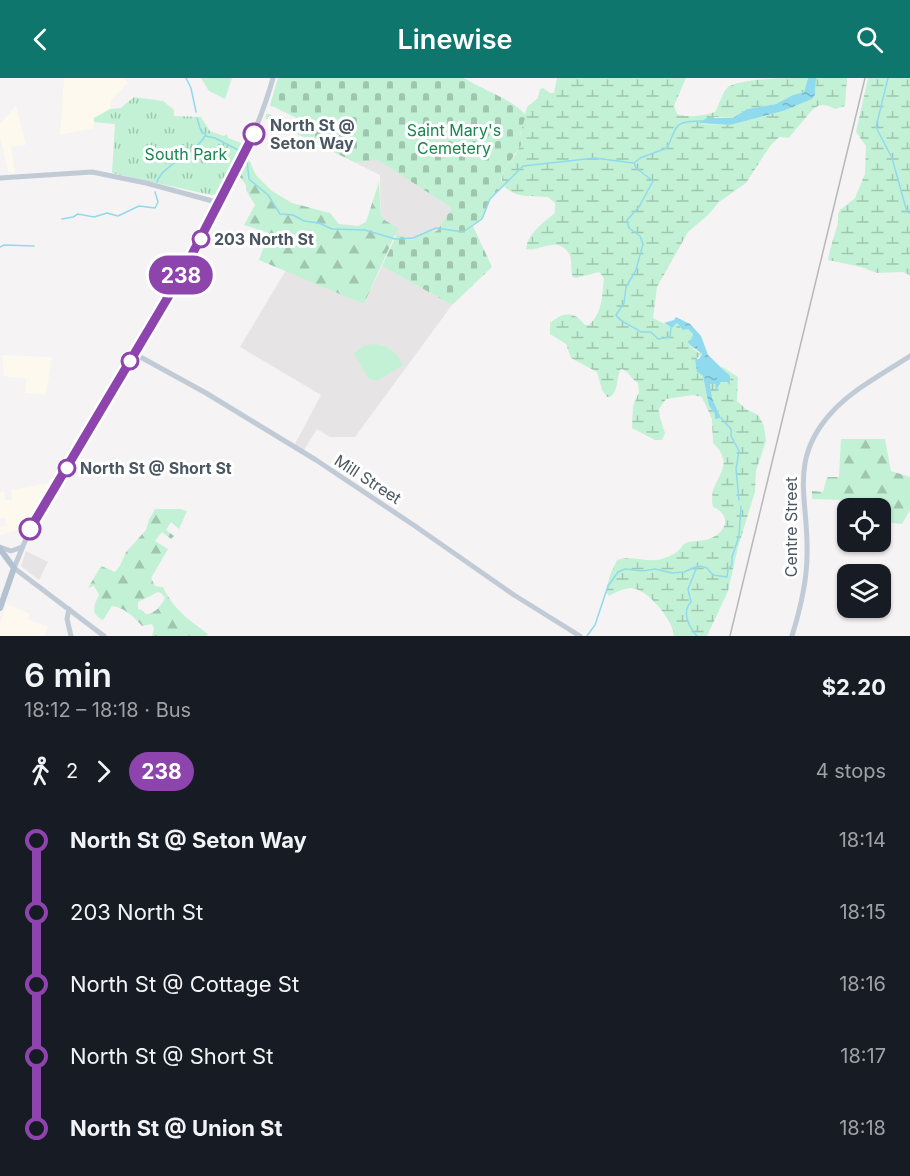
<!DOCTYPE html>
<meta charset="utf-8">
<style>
body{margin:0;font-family:Inter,sans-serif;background:#20242c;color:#f1f3f6;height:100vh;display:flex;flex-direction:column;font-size:22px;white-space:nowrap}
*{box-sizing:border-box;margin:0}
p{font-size:20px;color:#9ea1a6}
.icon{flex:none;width:33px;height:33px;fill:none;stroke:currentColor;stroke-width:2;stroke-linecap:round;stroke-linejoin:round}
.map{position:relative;height:558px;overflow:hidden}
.side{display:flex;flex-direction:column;background:#171b24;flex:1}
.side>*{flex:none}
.badge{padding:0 12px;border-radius:20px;font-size:21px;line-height:39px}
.buttons{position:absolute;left:837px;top:420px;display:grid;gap:12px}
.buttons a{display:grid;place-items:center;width:54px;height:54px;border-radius:12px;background:#171b24;box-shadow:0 2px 4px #0004;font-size:30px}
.map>.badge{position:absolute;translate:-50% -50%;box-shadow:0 0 0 3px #fff}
.legs{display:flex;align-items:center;gap:9px;height:66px;padding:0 24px;font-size:20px}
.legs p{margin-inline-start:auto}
.headline{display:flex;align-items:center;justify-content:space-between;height:102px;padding:0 24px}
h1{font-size:33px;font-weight:600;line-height:45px}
ul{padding:0 24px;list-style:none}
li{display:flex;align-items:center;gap:21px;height:72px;font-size:22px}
li i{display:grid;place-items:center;width:9px;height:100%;margin:0 8px;background:currentColor}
li i::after{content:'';width:15px;height:15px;margin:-8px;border:4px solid;border-radius:50%;background:#171b24}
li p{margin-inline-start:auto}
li:first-child i{background:linear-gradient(#0000 50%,currentColor 0)}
li:last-child i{background:linear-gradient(currentColor 50%,#0000 0)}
header{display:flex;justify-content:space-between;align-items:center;height:78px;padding:0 24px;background:#0f766e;color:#fff;font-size:27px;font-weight:600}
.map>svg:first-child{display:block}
.commercial{fill:#fdf9ef}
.education{fill:#e6e4e5}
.grass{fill:url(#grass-tufts)}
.forest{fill:url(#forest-firs);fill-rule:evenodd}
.wetland{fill:url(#wetland-marsh)}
.cemetery{fill:url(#cemetery-stones)}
.garden{fill:#c3f1d5}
.water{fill:url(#water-ripples)}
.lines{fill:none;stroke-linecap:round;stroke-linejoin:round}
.stream{stroke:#90daee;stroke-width:1.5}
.secondary{stroke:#c1cbd6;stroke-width:5}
.primary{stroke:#b3c2d1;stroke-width:6}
.rail{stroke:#b5b8bd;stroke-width:1.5}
.line-1-casing{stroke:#fff;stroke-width:14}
.line-1{stroke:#8e44ad;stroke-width:9}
.stop-1-dot{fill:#fff;stroke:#8e44ad;stroke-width:3}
.labels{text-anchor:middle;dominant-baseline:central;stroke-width:6;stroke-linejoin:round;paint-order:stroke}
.stop-label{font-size:16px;font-weight:bold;fill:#4a5661;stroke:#fff;text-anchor:start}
.park-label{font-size:16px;fill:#17864f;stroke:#fff}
.street-label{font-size:16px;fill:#4a5661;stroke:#fff}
</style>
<header><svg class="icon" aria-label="back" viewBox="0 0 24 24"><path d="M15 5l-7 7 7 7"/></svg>Linewise<svg class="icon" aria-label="search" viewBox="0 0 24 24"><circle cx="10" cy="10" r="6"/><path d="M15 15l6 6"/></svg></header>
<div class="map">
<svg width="910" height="558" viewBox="0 0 910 558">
<defs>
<pattern id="grass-tufts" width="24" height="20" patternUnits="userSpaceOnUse" patternTransform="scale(1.5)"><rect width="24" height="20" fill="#c3f1d5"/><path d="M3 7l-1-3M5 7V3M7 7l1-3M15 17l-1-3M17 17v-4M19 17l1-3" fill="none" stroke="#a0c6b0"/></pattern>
<pattern id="forest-firs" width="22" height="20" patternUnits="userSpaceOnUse" patternTransform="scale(1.5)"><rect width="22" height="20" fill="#c3f1d5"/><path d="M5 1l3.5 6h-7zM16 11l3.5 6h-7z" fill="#a0c6b0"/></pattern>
<pattern id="wetland-marsh" width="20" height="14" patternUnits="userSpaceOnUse" patternTransform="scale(1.5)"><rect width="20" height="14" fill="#c3f1d5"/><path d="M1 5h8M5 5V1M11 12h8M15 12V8" fill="none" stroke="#a0c6b0"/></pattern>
<pattern id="cemetery-stones" width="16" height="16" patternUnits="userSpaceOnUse" patternTransform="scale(1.5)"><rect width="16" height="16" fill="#c3f1d5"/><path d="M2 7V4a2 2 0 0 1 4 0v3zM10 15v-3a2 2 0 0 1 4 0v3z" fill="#a0c6b0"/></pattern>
<pattern id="water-ripples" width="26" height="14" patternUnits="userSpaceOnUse" patternTransform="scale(1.5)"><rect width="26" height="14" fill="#90daee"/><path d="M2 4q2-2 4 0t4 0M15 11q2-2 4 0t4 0" fill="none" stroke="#78b4c4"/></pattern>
</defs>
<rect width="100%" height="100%" fill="#f5f3f3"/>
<!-- commercial -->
<g class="commercial">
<polygon points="64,0 124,0 128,5 111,23 110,31 94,40 94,50 60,57"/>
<polygon points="16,27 26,67 11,69 15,95 9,96 0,59 0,46"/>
<polygon points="2,277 52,279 46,317 25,315 26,301 4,298"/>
<polygon points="47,405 50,406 50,411 24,454 18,452 0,457 0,449 6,448 5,440 0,441 0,414 4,413 5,422 12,422 11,412"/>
<polygon points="7,526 30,536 28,541 48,549 45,558 0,558 0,545"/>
</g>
<!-- education -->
<g class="education">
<polygon points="377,81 453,130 437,153 422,155 416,161 411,162 394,157 381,149 380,97 354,84"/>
<polygon points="382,188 452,227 355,359 330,359 317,351 304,372 295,366 321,317 240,269 286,192 364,226"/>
<polygon points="26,473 48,484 39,502 21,488"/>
</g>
<!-- grass -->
<polygon class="grass" points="134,19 163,23 174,32 174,38 201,39 210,53 224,58 227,56 228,60 241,65 243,63 245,64 219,115 211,117 112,95 115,46 94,44 94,40 110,31 121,30"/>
<!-- forest -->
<g class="forest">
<polygon points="248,80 256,97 272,113 292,125 330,135 339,146 358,148 366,144 379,104 381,140 398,150 364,226 259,182 269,155 244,147 255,127 246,112 246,107 240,99"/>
<polygon points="841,361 885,361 891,393 910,399 910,432 902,446 881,444 880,430 853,430 853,427 845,422 812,421 812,413 823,414 827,399 839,399"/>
<path d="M 155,431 L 180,431 L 187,433 L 179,451 L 171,444 L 166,452 L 174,458 L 171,461 L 162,454 L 155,463 L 168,471 L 151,500 L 155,508 L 163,509 C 173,531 189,542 208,556 L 206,558 L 152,558 L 154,551 L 152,546 L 142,548 C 133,538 125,530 112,528 L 103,542 C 90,536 94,527 99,517 L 94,508 L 88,510 L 101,488 L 115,494 L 120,488 L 126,474 L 146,452 L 149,442 ZM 158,514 L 161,515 L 165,520 C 161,528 155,536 146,536 L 142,532 L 138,531 L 138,524 Z"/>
</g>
<!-- wetland -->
<g class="wetland">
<path d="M 557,0 L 686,0 L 674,28 L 677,36 C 687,40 704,38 715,34 C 720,26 721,16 728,9 C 744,0 787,0 808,0 L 804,14 L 793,17 L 776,26 L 747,31 L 733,40 L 715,39 L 701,46 L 730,47 L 783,33 L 812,21 L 815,17 L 816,0 L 847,0 L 845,28 L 835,31 C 817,21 813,32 802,44 C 798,49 793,54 789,60 L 779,59 L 770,68 L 746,105 L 719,124 L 707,138 L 688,154 L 657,209 L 653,240 L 672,250 L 677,245 L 681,250 L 688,251 L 693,256 L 692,261 L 688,265 L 696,273 L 702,276 L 696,281 L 697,294 L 703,298 L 709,328 L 715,336 L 715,341 L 721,340 L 712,320 L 710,306 L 714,305 L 716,308 L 724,303 L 730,306 C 732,297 725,295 721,288 L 738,299 L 737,323 L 746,331 L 758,337 L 761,342 L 764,348 L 766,363 L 756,393 L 755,414 L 738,469 L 728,513 L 707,558 L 674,558 C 673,542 648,512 632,510 C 624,510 616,514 609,518 L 606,514 L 610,497 L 617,482 C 630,477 645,484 658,482 C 665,480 674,477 679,472 C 685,466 679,469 686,465 C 693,462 701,464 709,461 C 726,455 733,437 713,429 C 706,401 740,391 713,365 L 712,341 L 702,319 L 693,317 L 666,321 L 659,331 L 660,340 L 665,355 L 662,362 L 655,362 L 632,350 L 633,328 L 639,314 L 638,305 C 631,301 629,293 621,291 C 616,299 619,313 610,319 L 607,319 L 602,312 L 597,294 L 571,280 L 566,266 L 550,256 L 550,245 C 564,234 573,232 585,247 L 589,247 C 603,234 602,217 604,200 L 599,194 L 576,200 L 573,199 C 570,192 573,180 568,174 C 556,158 539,174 526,171 C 528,155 544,144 555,135 L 555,125 L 548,119 C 530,118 515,121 502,106 C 501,93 509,86 516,76 C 521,68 519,61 521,52 C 523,44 525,37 527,29 L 538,20 L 540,11 L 543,10 L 550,15 L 554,15 Z"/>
<polygon points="868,0 910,0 910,197 903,194 877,195 861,189 828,182 830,172 838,145 838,136 840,132 855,120 865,96 866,68 856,54"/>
</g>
<!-- cemetery -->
<path class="cemetery" d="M 278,0 L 464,0 C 484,13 509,19 526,37 L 520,56 L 521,67 L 505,91 L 501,101 L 503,108 L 490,121 L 482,141 L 473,148 L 492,189 L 452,227 L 382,188 L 397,156 L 413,162 L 422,155 L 437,153 L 452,130 L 378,82 L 354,84 L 265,40 L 267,35 L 295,49 L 299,41 L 270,27 Z"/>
<!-- garden -->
<g class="garden">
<polygon points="201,0 232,0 225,21 209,13"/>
<path d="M 374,266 C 389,268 397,274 403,287 L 377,303 L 368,300 L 354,275 L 364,268 Z"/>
</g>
<!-- water -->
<g class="water">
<polygon points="808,0 816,0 815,17 812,21 783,33 730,47 699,45 707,40 733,40 747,31 776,26 793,17 804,14"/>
<polygon points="676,239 690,246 701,258 708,277 730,298 730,307 727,304 721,304 716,312 715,306 710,306 712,320 721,340 715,341 715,336 709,328 703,298 697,294 695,281 699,281 702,276 688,265 688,263 692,261 693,256 688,251 683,252 677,245 672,250 664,245 674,242"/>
</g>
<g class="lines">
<!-- stream -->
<g class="stream">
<polyline points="186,0 191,10 196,34"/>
<polyline points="888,0 876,49 892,80 907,134 910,135"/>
<polyline points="197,40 201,53 206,57"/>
<polyline points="247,82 249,101 268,117 280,136 293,137 304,143 319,145 332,151 365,152 395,161 413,160 436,150 463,154 482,141 490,121 523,88 595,80 633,85"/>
<path d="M 157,104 C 162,87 194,77 205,58 L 215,60 L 240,73"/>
<polyline points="62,141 73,139 78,136 94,139 107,135 118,138 139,128 155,130 158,124 155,114"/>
<polyline points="0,169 4,167 34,168"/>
<path d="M 671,250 L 670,259 L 658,261 L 651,254 L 641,254 C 633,248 621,245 616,237 L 624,225 L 626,209 L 636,192 L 643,166 L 640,158 L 629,150 L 627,142 L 639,129 L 653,103 L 636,90 L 634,85 L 640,80 L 667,70 C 678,48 672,43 702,43"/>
<polyline points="721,340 731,351 731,358 739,373 736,391 739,422"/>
<polyline points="587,558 595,547 608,508 618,494 625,491 643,493 655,491 672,495 684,494 698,488"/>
<path d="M 697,558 C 689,549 681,534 691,524 L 688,511 L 696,491 L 700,488 L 707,490 L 713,497 L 727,499 L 728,491 L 732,487 L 732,479 L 739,458 L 741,428"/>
</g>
<!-- secondary -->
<g class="secondary">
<polyline points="0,100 92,94 146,105 220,125"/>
<polyline points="135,276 206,315 316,382 415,448 514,517 580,558"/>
<polyline points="0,469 11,473 22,469"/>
<polyline points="69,531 67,541 71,558"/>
<path d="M 104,558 L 14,490 L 30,451 L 183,194 C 216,131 254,69 273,0"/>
<path d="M 792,558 C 800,532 807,505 807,477 C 809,421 787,383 832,334 C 853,311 884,295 910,278"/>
</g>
<!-- primary -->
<polyline class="primary" points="0,471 14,490 0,530"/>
<!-- rail -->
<polyline class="rail" points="730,558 865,0"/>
</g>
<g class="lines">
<defs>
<polyline id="line-1" points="30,451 183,194 254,56"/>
</defs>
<!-- line-1 casing -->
<use href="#line-1" class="line-1-casing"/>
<!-- line-1 -->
<use href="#line-1" class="line-1"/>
</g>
<!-- markers -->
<g class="stop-1-dot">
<circle cx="254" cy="56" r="10"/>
<circle cx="201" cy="161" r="8"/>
<circle cx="130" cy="283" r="8"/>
<circle cx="67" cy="390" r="8"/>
<circle cx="30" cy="451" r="10"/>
</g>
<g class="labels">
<!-- stop labels -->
<g class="stop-label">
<text x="270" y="47">North St @<tspan x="270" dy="18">Seton Way</tspan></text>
<text x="214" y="161">203 North St</text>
<text x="80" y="390">North St @ Short St</text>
</g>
<!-- park labels -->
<g class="park-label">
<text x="454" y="52">Saint Mary's<tspan x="454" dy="18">Cemetery</tspan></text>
<text x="186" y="76">South Park</text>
</g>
<!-- street labels -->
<g class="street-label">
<text transform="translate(368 401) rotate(33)">Mill Street</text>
<text transform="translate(791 449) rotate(-90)">Centre Street</text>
</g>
</g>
</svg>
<div class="buttons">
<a><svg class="icon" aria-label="locate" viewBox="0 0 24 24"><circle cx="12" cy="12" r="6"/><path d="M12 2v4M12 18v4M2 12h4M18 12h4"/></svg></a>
<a><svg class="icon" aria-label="layers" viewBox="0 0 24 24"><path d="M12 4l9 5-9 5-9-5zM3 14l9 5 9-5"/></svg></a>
</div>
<b class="badge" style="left:181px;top:197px;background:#8e44ad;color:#fff">238</b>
</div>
<section class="side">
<div class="headline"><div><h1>6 min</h1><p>18:12 – 18:18 · Bus</p></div><b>$2.20</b></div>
<div class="legs"><svg class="icon" aria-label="walk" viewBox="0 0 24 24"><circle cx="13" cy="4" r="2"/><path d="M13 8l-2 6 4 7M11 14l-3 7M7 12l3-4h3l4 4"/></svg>2<svg class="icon" aria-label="forward" viewBox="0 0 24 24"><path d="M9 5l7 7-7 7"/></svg><b class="badge" style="background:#8e44ad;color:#fff">238</b><p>4 stops</p></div>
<ul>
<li><i style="color:#8e44ad"></i><b>North St @ Seton Way</b><p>18:14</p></li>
<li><i style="color:#8e44ad"></i><span>203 North St</span><p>18:15</p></li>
<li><i style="color:#8e44ad"></i><span>North St @ Cottage St</span><p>18:16</p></li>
<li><i style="color:#8e44ad"></i><span>North St @ Short St</span><p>18:17</p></li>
<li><i style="color:#8e44ad"></i><b>North St @ Union St</b><p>18:18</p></li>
</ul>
</section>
